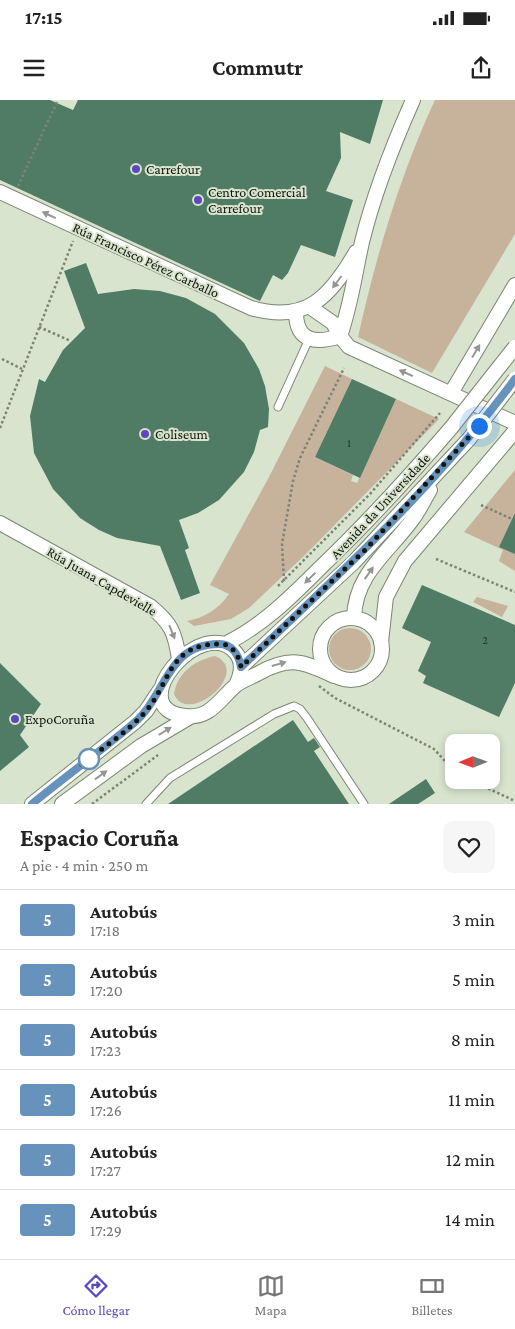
<!DOCTYPE html>
<html lang="es">
<meta charset="utf-8">
<style>
body{margin:0;font-family:"Crimson Pro",serif;background:#f6f6f6;color:#222;height:100vh;display:flex;flex-direction:column;font-size:19px;white-space:nowrap}
*{box-sizing:border-box;margin:0}
p{font-size:16px;color:#767676}
.icon{flex:none;width:28px;height:28px;fill:none;stroke:currentColor;stroke-width:2;stroke-linecap:round;stroke-linejoin:round}
.map{position:relative;height:704px;overflow:hidden}
.details{display:flex;flex-direction:column;background:#fff;flex:1}
.details>*{flex:none}
.badge{padding:0 10px;border-radius:4px;font-size:18px;line-height:32px}
.needle{width:32px;rotate:269deg}
.controls{position:absolute;left:445px;top:634px;display:grid;gap:10px}
.controls a{display:grid;place-items:center;width:55px;height:55px;border-radius:10px;background:#fff;box-shadow:0 2px 8px #0003;font-size:25px}
.you{position:absolute;width:25px;height:25px;margin:-12px;border:4px solid #fff;border-radius:50%;background:#1a73e8;box-shadow:0 0 0 8px #1a73e833}
.map>.badge{position:absolute;translate:-50% -50%;box-shadow:0 0 0 2px #fff}
.round{display:grid;place-items:center;flex:none;width:52px;height:52px;border-radius:10px;background:#f6f6f6}
.overview{display:flex;align-items:center;justify-content:space-between;height:85px;padding:0 20px}
h1{font-size:24px;font-weight:700;line-height:38px}
ul{padding:0;list-style:none}
li{display:flex;align-items:center;gap:15px;height:60px;padding:0 20px;border-top:1px solid #e0e0e0}
li div{flex:1}
li b{display:block;font-size:19px}
li em{font-style:normal}
li .badge{min-width:55px;font-weight:700;text-align:center}
.status{display:flex;justify-content:space-between;align-items:center;height:35px;padding:0 25px;background:#fff;direction:ltr}
.status svg{height:14px;fill:currentColor}
header{display:flex;justify-content:space-between;align-items:center;height:65px;padding:0 20px;background:#fff;font-size:22px;font-weight:700}
.tabs{display:flex;justify-content:space-around;align-items:center;height:70px;border-top:1px solid #e0e0e0;background:#fff;font-size:14px;color:#767676}
.tabs a{display:grid;justify-items:center;gap:2px}
.tabs .on{color:#5c47bf}
.map>svg:first-child{display:block}
.green{fill:#c7b29c}
.building{fill:#507c66}
.lines{fill:none;stroke-linecap:round;stroke-linejoin:round}
.service-casing{stroke:#7c8672;stroke-width:9}
.minor-casing{stroke:#7c8672;stroke-width:16}
.path{stroke:#7c8475;stroke-width:2.5;stroke-dasharray:2.5 2.5;stroke-linecap:butt}
.service{stroke:#fff;stroke-width:7}
.minor{stroke:#fff;stroke-width:14}
.minor-bridge-casing{stroke:#7c8672;stroke-width:16;stroke-linecap:butt}
.minor-bridge{stroke:#fff;stroke-width:14}
.oneway{fill:#949692}
.line-casing{stroke:#fff;stroke-width:11}
.line{stroke:#6792bc;stroke-width:8}
.walk{stroke:#11150d;stroke-width:5;stroke-dasharray:0 9}
.poi-dot{fill:#5c47bf;stroke:#d8e4ce;stroke-width:2}
.stop-dot{fill:#fff;stroke:#6792bc;stroke-width:2.5}
.labels{text-anchor:middle;dominant-baseline:central;stroke-width:4;stroke-linejoin:round;paint-order:stroke}
.number-label{font-size:11px;fill:#212f23}
.poi-label{font-size:14px;fill:#11150d;stroke:#d8e4ce;text-anchor:start}
.street-label{font-size:14px;fill:#11150d;stroke:#d8e4ce}
</style>
<div class="status"><b>17:15</b><svg viewBox="0 0 49 12"><path d="M0 12V9h3v3zM5 12V6h3v6zM10 12V3h3v9zM15 12V0h3v12zM26 1h20v11H26zM47 4h2v5h-2z"/></svg></div>
<header><svg class="icon" aria-label="menu" viewBox="0 0 24 24"><path d="M4 6h16M4 12h16M4 18h16"/></svg>Commutr<svg class="icon" aria-label="share" viewBox="0 0 24 24"><path d="M12 15V3M7 8l5-5 5 5M5 13v7h14v-7"/></svg></header>
<div class="map">
<svg width="515" height="704" viewBox="0 0 515 704">
<rect width="100%" height="100%" fill="#d8e4ce"/>
<!-- green -->
<g class="green">
<path d="M 435,0 L 515,0 L 515,134 L 432,273 L 358,237 C 376,156 400,75 435,0 Z"/>
<path d="M 325,266 L 352,279 L 315,357 L 353,375 L 351,381 L 357,383 L 396,299 L 439,319 L 306,454 L 249,508 L 231,519 L 194,526 L 187,521 C 204,518 219,509 229,494 L 210,485 L 268,379 Z"/>
<polygon points="515,370 515,471 499,461 503,450 464,432"/>
<polygon points="477,497 508,506 502,517 473,502"/>
<circle cx="350" cy="549" r="21"/>
<path d="M 215,556 C 253,572 187,627 174,594 C 177,573 195,560 215,556 Z"/>
</g>
<!-- building -->
<g class="building">
<polygon points="0,0 50,0 73,10 78,0 383,0 370,44 340,32 341,58 326,91 353,100 335,157 301,145 288,173 282,180 273,175 260,201 0,80"/>
<polygon points="86,163 98,194 134,189 160,191 186,198 215,214 244,243 259,269 265,286 269,309 268,327 260,330 254,352 244,372 219,400 198,413 179,420 189,448 185,450 200,493 181,500 160,446 117,438 99,430 80,418 53,389 34,353 30,316 39,279 45,282 63,250 85,228 64,171"/>
<polygon points="352,279 396,299 360,378 315,357"/>
<polygon points="515,413 515,454 499,447"/>
<polygon points="422,485 515,525 515,583 499,617 423,583 426,576 418,571 431,542 402,528"/>
<polygon points="0,563 41,604 20,635 29,647 0,671"/>
<polygon points="293,620 308,642 314,638 320,647 314,651 349,704 168,704"/>
<polygon points="426,679 435,693 418,704 389,704"/>
</g>
<g class="lines">
<defs>
<g id="service">
<polyline points="278,307 309,239"/>
<polyline points="146,704 170,678 274,614 294,606 300,609 307,618 364,704"/>
</g>
<g id="minor">
<path d="M 413,0 C 393,45 374,93 362,142 C 355,173 351,205 340,236 L 349,247 L 515,323"/>
<path d="M 0,92 L 251,208 C 306,224 330,197 356,152"/>
<path d="M 296,212 C 296,242 316,244 340,236 L 333,223 L 310,207"/>
<polyline points="451,293 515,185"/>
<path d="M 0,423 L 150,506 C 171,523 175,532 179,559"/>
<circle cx="351" cy="549" r="31"/>
<path d="M 354,518 C 355,474 388,453 412,420 C 419,411 424,400 430,390"/>
<polyline points="381,542 386,497 405,461 515,331"/>
<path d="M 225,544 C 262,526 291,497 320,468 C 366,424 409,377 451,328"/>
<polyline points="241,567 354,462 469,339"/>
<path d="M 236,585 C 241,575 244,563 236,553 C 203,511 119,610 186,616 C 210,619 220,599 235,586 C 242,580 252,577 259,573 C 290,556 303,561 334,576"/>
<polyline points="32,704 135,622 146,611 160,590"/>
<polyline points="62,704 141,646 190,617"/>
</g>
</defs>
<!-- service casing -->
<use href="#service" class="service-casing"/>
<!-- minor casing -->
<use href="#minor" class="minor-casing"/>
<!-- path -->
<g class="path">
<polyline points="18,86 58,0"/>
<polyline points="39,227 71,241"/>
<polyline points="2,259 22,269"/>
<polyline points="0,328 73,141"/>
<polyline points="481,405 512,419"/>
<polyline points="436,459 515,492"/>
<polyline points="284,481 282,444 293,381 300,358 344,268"/>
<polyline points="278,486 370,394 440,313"/>
<polyline points="319,586 335,598 434,649 454,671"/>
<polyline points="470,680 515,701"/>
<polyline points="92,704 158,655"/>
</g>
<!-- service -->
<use href="#service" class="service"/>
<!-- minor -->
<use href="#minor" class="minor"/>
<defs>
<g id="minor-bridge">
<polyline points="451,328 515,247"/>
<polyline points="469,339 515,279"/>
</g>
</defs>
<!-- minor-bridge casing -->
<use href="#minor-bridge" class="minor-bridge-casing"/>
<!-- minor-bridge -->
<use href="#minor-bridge" class="minor-bridge"/>
</g>
<!-- one-way arrows -->
<defs><path id="oneway-solid" d="M-6-.8H1V-3.2L6.5 0L1 3.2V.8H-6Z" transform="scale(1.25)"/></defs>
<g class="oneway">
<use href="#oneway-solid" transform="translate(49 115) rotate(-155)"/>
<use href="#oneway-solid" transform="translate(337 182) rotate(127)"/>
<use href="#oneway-solid" transform="translate(476 251) rotate(-59)"/>
<use href="#oneway-solid" transform="translate(406 273) rotate(-156)"/>
<use href="#oneway-solid" transform="translate(369 473) rotate(-55)"/>
<use href="#oneway-solid" transform="translate(310 478) rotate(136)"/>
<use href="#oneway-solid" transform="translate(172 532) rotate(68)"/>
<use href="#oneway-solid" transform="translate(279 564) rotate(-16)"/>
<use href="#oneway-solid" transform="translate(165 631) rotate(-32)"/>
<use href="#oneway-solid" transform="translate(101 675) rotate(-36)"/>
</g>
<g class="lines">
<defs>
<path id="line" d="M 32,704 C 66,676 101,651 134,623 C 167,595 166,544 219,544 C 232,544 239,555 241,567 C 338,476 436,386 515,279"/>
</defs>
<!-- line casing -->
<use href="#line" class="line-casing"/>
<!-- line -->
<use href="#line" class="line"/>
<!-- walk -->
<path class="walk" d="M 89,659 L 81,665 C 102,648 128,632 146,611 C 171,582 168,544 220,544 C 232,544 239,555 241,567 L 365,450 L 479,326"/>
</g>
<!-- markers -->
<g class="poi-dot">
<circle cx="136" cy="69" r="5"/>
<circle cx="198" cy="100" r="5"/>
<circle cx="145" cy="334" r="5"/>
<circle cx="15" cy="619" r="5"/>
</g>
<circle class="stop-dot" cx="89" cy="659" r="10"/>
<g class="labels">
<!-- number labels -->
<g class="number-label">
<text x="349" y="343">1</text>
<text x="485" y="540">2</text>
</g>
<!-- poi labels -->
<g class="poi-label">
<text x="146" y="69">Carrefour</text>
<text x="208" y="92">Centro Comercial<tspan x="208" dy="16">Carrefour</tspan></text>
<text x="155" y="334">Coliseum</text>
<text x="25" y="619">ExpoCoruña</text>
</g>
<!-- street labels -->
<g class="street-label">
<text transform="translate(146 160) rotate(25)">Rúa Francisco Pérez Carballo</text>
<text transform="translate(380 406) rotate(-47)">Avenida da Universidade</text>
<text transform="translate(102 481) rotate(30)">Rúa Juana Capdevielle</text>
</g>
</g>
</svg>
<div class="controls">
<a><svg class="needle" viewBox="-14 -14 28 28"><path d="M0-13l5 13h-10z" fill="#e53935"/><path d="M0 13l5-13h-10z" fill="#767676"/></svg></a>
</div>
<div class="you" style="left:479px;top:326px"></div>
</div>
<section class="details">
<div class="overview"><div><h1>Espacio Coruña</h1><p>A pie · 4 min · 250 m</p></div><a class="round"><svg class="icon" aria-label="heart" viewBox="0 0 24 24"><path d="M12 20l-8-8c-3-5 5-10 8-4 3-6 11-1 8 4z"/></svg></a></div>
<ul>
<li><span class="badge" style="background:#6792bc;color:#fff">5</span><div><b>Autobús</b><p>17:18</p></div><em>3 min</em></li>
<li><span class="badge" style="background:#6792bc;color:#fff">5</span><div><b>Autobús</b><p>17:20</p></div><em>5 min</em></li>
<li><span class="badge" style="background:#6792bc;color:#fff">5</span><div><b>Autobús</b><p>17:23</p></div><em>8 min</em></li>
<li><span class="badge" style="background:#6792bc;color:#fff">5</span><div><b>Autobús</b><p>17:26</p></div><em>11 min</em></li>
<li><span class="badge" style="background:#6792bc;color:#fff">5</span><div><b>Autobús</b><p>17:27</p></div><em>12 min</em></li>
<li><span class="badge" style="background:#6792bc;color:#fff">5</span><div><b>Autobús</b><p>17:29</p></div><em>14 min</em></li>
</ul>
</section>
<nav class="tabs">
<a class="on"><svg class="icon" aria-label="directions" viewBox="0 0 24 24"><path d="M12 3l9 9-9 9-9-9zM9 14v-3h6M13 9l2 2-2 2"/></svg>Cómo llegar</a>
<a><svg class="icon" aria-label="map" viewBox="0 0 24 24"><path d="M3 6l6-2 6 2 6-2v14l-6 2-6-2-6 2zM9 4v14M15 6v14"/></svg>Mapa</a>
<a><svg class="icon" aria-label="tickets" viewBox="0 0 24 24"><path d="M3 7h18v10H3zM15 7v10"/></svg>Billetes</a>
</nav>
